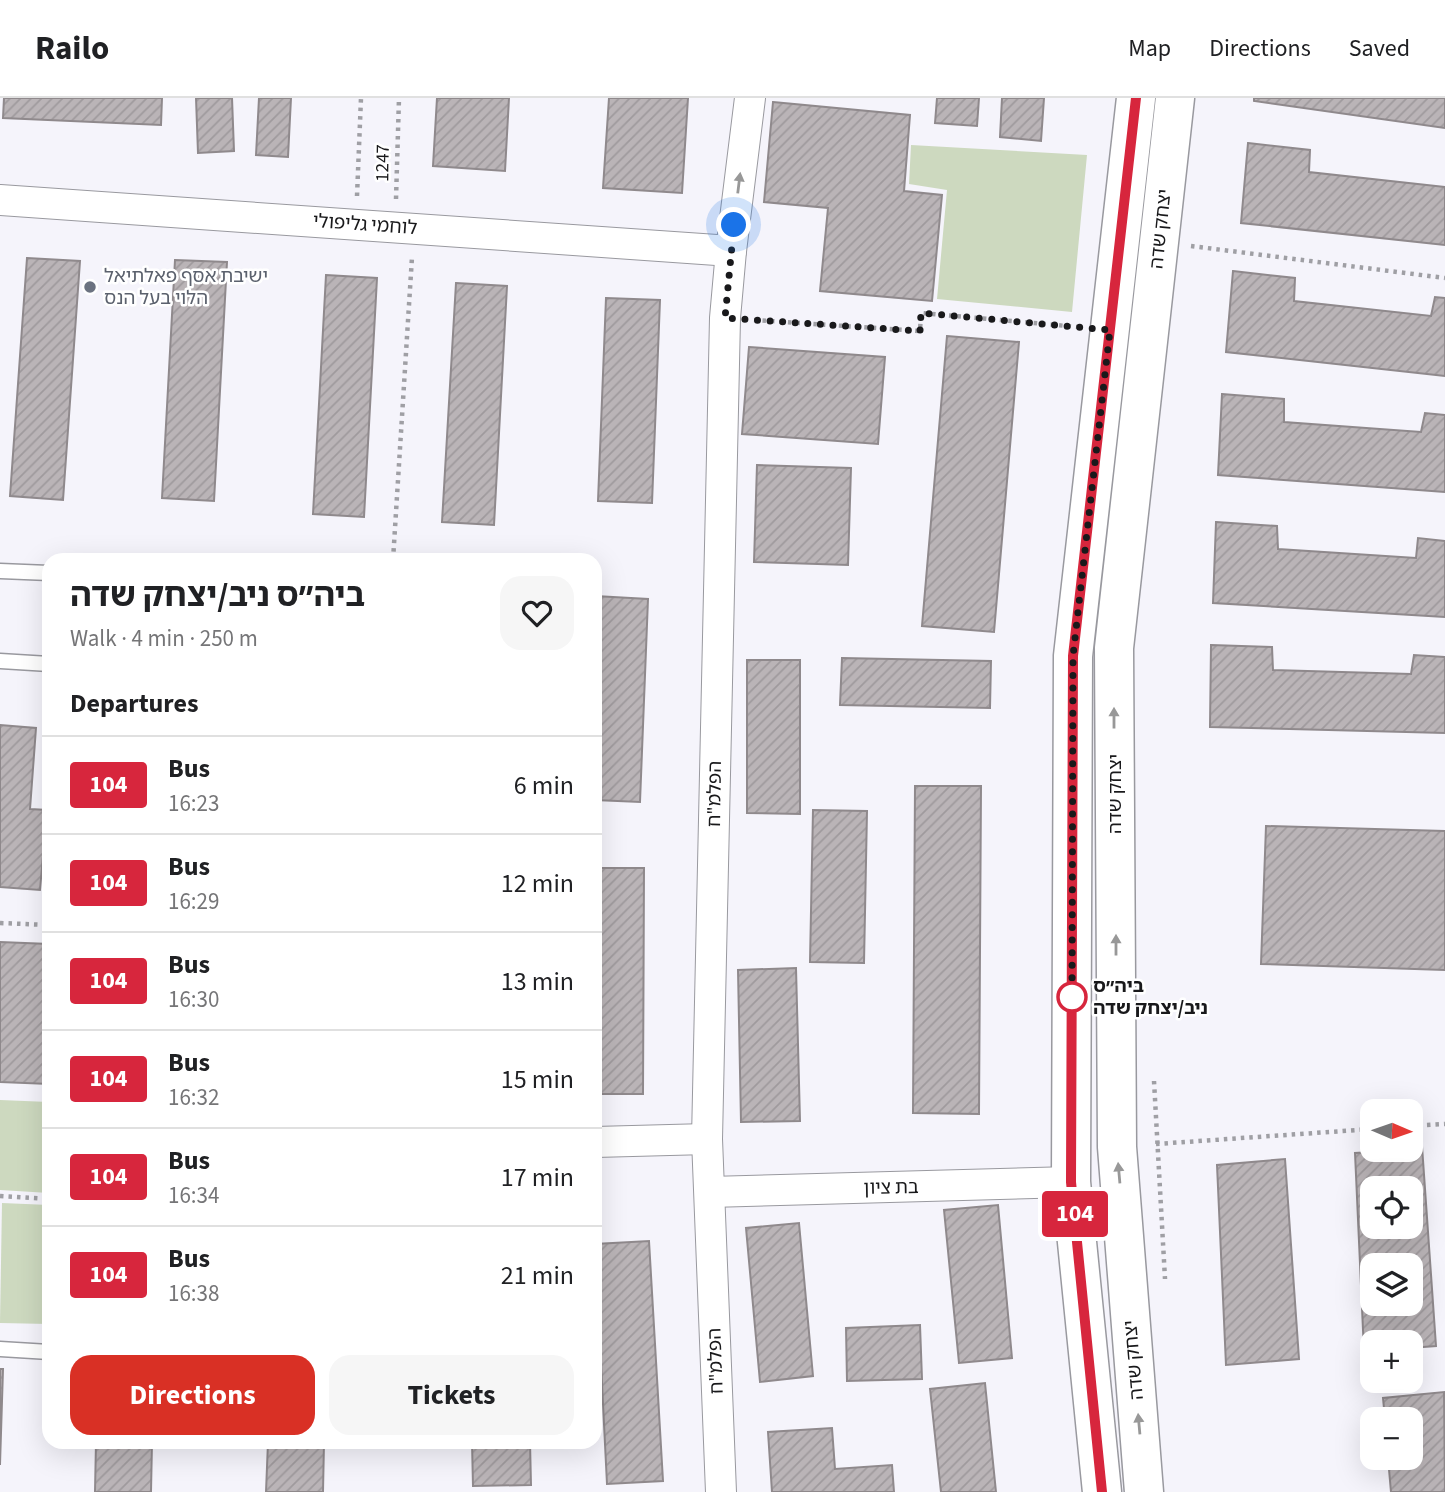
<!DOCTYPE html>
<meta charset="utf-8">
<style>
body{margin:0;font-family:"Source Sans 3","Noto Sans Hebrew",sans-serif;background:#f6f6f6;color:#202124;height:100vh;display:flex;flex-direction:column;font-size:26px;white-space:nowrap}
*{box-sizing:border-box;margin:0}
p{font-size:23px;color:#757577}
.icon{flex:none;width:38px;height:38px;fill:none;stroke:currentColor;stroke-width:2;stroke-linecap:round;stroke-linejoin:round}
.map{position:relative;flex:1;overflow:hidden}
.drawer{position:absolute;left:42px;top:455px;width:560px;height:896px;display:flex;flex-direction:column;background:#fff;border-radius:21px;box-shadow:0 7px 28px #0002}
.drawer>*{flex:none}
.badge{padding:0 14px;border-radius:5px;font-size:24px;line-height:46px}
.needle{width:46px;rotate:92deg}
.controls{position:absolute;left:1360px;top:1001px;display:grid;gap:14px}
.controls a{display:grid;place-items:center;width:63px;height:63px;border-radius:14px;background:#fff;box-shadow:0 7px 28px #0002;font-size:35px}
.you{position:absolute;width:35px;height:35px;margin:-18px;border:5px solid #fff;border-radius:50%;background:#1a73e8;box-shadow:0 0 0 10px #1a73e833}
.map>.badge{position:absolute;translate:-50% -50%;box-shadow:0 0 0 4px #fff}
h2{padding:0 28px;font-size:26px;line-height:63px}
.round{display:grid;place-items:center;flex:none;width:74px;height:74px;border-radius:21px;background:#f6f6f6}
.headline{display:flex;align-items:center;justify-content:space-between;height:119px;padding:0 28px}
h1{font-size:33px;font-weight:700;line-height:52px}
.cta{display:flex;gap:14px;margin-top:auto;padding:14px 28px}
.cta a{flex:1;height:80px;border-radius:21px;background:#d93025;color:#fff;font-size:28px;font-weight:700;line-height:80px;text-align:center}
.cta a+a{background:#f6f6f6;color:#202124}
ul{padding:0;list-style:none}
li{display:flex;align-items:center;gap:21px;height:98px;padding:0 28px;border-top:2px solid #e0e0e0}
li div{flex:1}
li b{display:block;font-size:26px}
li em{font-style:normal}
li .badge{min-width:77px;font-weight:700;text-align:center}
header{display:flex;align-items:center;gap:42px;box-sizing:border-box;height:98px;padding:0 35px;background:#fff;border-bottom:2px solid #e0e0e0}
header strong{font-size:33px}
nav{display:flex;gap:38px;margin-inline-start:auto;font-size:24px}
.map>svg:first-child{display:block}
.green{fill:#cdd9bf}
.building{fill:url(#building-hatch);stroke:#8f898c;stroke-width:2;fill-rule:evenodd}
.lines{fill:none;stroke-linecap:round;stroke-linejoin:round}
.lane-casing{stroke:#99999f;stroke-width:17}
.street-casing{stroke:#99999f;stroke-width:32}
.secondary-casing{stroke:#99999f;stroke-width:41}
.path{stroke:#9f9fa4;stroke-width:4.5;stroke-dasharray:3.5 5;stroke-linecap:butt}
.lane{stroke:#fff;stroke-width:14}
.street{stroke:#fff;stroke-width:30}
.secondary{stroke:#fff;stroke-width:38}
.oneway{fill:#989898}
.line-casing{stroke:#fff;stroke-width:16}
.line{stroke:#d7263d;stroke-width:10}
.walk{stroke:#19191b;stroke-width:7;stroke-dasharray:0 12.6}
.worship-dot{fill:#6b7280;stroke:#fff;stroke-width:2.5}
.stop-dot{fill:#fff;stroke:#d7263d;stroke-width:3.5}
.labels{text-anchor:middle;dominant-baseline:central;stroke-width:5;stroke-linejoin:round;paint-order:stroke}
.street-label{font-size:19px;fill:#19191b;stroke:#fff}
.worship-label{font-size:19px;fill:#5b616d;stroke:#fff;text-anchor:start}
.stop-label{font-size:19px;font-weight:bold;fill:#19191b;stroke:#fff;text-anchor:start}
</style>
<header>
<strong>Railo</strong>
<nav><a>Map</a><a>Directions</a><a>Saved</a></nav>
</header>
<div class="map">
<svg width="1445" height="1394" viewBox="0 0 1445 1394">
<defs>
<pattern id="building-hatch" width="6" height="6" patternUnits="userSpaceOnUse" patternTransform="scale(1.75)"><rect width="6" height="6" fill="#bab4b7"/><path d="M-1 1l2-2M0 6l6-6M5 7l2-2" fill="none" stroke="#9f9a9d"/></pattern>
</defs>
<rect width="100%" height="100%" fill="#f5f4fb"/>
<!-- green -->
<g class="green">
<polygon points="911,47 1087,57 1072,214 937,201 947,92 909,86"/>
<polygon points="0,1002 49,1004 49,1095 0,1092"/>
<polygon points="2,1105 49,1107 49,1226 0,1225"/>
</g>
<!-- building -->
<g class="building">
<polygon points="4,0 162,0 161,27 3,20"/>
<polygon points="196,0 232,0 234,53 198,55"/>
<polygon points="259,0 291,0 288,59 256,57"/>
<polygon points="437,0 509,0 505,73 433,68"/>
<polygon points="609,0 688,0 682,95 603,90"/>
<polygon points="937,0 979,0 977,28 935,25"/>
<polygon points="1002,0 1044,0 1041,43 1000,39"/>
<polygon points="1254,0 1445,0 1445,30 1254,3"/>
<polygon points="773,4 910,17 904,93 942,97 932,203 820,193 828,110 764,104"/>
<polygon points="1248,45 1310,52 1309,74 1445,89 1445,147 1241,125"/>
<polygon points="27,160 80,163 63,402 10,398"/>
<polygon points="175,162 227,164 214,403 162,400"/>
<polygon points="1233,173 1295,180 1294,203 1431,218 1435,199 1445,200 1445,278 1226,254"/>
<polygon points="326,177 377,180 364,419 313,416"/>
<polygon points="456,185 507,188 494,427 442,424"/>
<polygon points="606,200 660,202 652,405 598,403"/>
<polygon points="947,238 1019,244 994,534 922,528"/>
<polygon points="749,249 885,259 878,346 742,336"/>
<polygon points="1222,296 1284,301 1284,324 1421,334 1425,315 1445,317 1445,394 1218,377"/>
<polygon points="757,367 851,370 848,467 754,464"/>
<polygon points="1216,424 1277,428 1278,451 1416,460 1418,440 1445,443 1445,519 1213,505"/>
<polygon points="595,498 648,501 640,704 595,702"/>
<polygon points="1211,547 1272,549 1273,572 1411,576 1414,557 1445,559 1445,635 1210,629"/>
<polygon points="842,560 991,563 990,610 840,607"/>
<polygon points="747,562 800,562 800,716 747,715"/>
<polygon points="0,627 36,630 30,711 47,712 40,792 0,789"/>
<polygon points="915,688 981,688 979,1016 913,1015"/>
<polygon points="813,712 867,713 864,865 810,864"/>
<polygon points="1266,728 1445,733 1445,872 1261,866"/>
<polygon points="595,770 644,770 643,996 595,996"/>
<polygon points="0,844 49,846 49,986 0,984"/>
<polygon points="796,870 800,1023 741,1024 738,872"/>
<path d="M 1422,1048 L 1436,1248 L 1410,1250 L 1410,1244 L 1372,1244 L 1372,1254 L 1364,1254 L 1355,1055 L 1410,1052 L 1410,1049 ZM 1372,1090 L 1410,1090 L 1410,1129 L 1372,1129 ZM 1372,1167 L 1410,1167 L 1410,1206 L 1372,1206 Z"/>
<polygon points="1285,1061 1299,1261 1226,1267 1217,1067"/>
<polygon points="998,1107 1012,1260 959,1265 944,1112"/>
<polygon points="799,1125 813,1278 760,1284 746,1130"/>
<polygon points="649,1143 663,1383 607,1386 595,1146"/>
<polygon points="920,1227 922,1281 847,1283 846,1230"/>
<polygon points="0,1271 3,1271 0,1367"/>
<polygon points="985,1285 996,1394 941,1394 930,1291"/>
<polygon points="1444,1294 1445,1394 1391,1394 1388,1360 1410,1360 1410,1321 1385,1321 1383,1300"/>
<polygon points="832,1330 835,1371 892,1367 894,1394 772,1394 768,1334"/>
<polygon points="96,1344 152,1344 151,1394 95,1394"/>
<polygon points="268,1344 324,1344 323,1394 266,1394"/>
<polygon points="472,1344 530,1344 531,1387 473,1388"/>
</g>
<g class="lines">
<defs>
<g id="lane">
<polyline points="0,473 49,475"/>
<polyline points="0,563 49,566"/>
<polyline points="0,1251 49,1254"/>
</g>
<g id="street">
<polyline points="0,102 731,153"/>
<polyline points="595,1044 707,1041"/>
<polyline points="710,1094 1071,1084"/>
<polyline points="721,1394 707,1041 725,220 731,153 750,0"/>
</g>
<g id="secondary">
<polyline points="1102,1394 1071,1084 1073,558 1136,0"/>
<polyline points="1144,1394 1117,1049 1114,550 1175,0"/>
</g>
</defs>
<!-- lane casing -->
<use href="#lane" class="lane-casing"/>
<!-- street casing -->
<use href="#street" class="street-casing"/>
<!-- secondary casing -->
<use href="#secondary" class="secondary-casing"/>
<!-- path -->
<g class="path">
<polyline points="357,98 361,0"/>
<polyline points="396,101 399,0"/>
<polyline points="1191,148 1445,180"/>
<polyline points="754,222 920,233 921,215 1078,229"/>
<polyline points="393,462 412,159"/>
<polyline points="0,825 49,827"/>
<polyline points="1154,983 1165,1181"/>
<polyline points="1410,1028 1445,1026"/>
<polyline points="1156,1046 1372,1031"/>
<polyline points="0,1098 49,1101"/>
</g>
<!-- lane -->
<use href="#lane" class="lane"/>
<!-- street -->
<use href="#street" class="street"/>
<!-- secondary -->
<use href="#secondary" class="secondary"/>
</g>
<!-- one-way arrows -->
<defs><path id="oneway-solid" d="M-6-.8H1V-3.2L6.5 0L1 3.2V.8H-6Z" transform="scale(1.75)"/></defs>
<g class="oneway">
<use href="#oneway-solid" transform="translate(739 85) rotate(-83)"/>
<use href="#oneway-solid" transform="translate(1114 620) rotate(-90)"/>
<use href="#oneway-solid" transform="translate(1116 847) rotate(-90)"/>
<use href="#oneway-solid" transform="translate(1119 1075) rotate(-95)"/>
<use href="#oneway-solid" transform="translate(1139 1326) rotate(-95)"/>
</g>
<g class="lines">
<defs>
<polyline id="line" points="1102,1394 1071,1084 1073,558 1136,0"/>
</defs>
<!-- line casing -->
<use href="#line" class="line-casing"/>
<!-- line -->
<use href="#line" class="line"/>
<!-- walk -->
<polyline class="walk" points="734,127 725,220 920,233 921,215 1110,232 1073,558 1072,899"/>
</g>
<!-- markers -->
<circle class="worship-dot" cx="90" cy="189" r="7"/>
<circle class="stop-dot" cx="1072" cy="899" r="14"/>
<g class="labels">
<!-- street labels -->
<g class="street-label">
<text transform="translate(383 65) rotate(-89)">1247</text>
<text transform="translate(365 127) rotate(4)">לוחמי גליפולי</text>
<text transform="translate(1161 131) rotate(-84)">יצחק שדה</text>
<text transform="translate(715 696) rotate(-89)">הפלמ"ח</text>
<text transform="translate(1115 696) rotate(-90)">יצחק שדה</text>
<text transform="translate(891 1090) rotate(-1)">בת ציון</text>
<text transform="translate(1134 1262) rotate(-95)">יצחק שדה</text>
<text transform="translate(716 1263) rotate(-92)">הפלמ"ח</text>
</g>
<!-- worship labels -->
<g class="worship-label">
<text x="104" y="178">ישיבת אסף פאלתיאל<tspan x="104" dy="22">הלוי בעל הנס</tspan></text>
</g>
<!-- stop labels -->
<g class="stop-label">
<text x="1093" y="888">ביה״ס<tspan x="1093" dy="22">ניב/יצחק שדה</tspan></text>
</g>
</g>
</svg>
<div class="controls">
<a><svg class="needle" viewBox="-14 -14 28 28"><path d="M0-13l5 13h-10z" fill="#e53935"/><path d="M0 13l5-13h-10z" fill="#757577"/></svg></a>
<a><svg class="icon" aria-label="locate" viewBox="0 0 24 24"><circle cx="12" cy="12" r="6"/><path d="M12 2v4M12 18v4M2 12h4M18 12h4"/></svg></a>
<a><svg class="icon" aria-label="layers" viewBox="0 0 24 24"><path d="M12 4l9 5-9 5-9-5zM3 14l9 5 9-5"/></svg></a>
<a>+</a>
<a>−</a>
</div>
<div class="you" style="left:734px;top:127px"></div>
<b class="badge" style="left:1075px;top:1116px;background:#d7263d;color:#fff">104</b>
<section class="drawer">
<div class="headline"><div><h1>ביה״ס ניב/יצחק שדה</h1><p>Walk · 4 min · 250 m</p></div><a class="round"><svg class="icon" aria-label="heart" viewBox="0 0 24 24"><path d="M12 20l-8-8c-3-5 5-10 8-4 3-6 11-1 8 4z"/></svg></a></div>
<h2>Departures</h2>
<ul>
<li><span class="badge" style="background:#d7263d;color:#fff">104</span><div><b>Bus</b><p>16:23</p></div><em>6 min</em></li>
<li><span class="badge" style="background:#d7263d;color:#fff">104</span><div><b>Bus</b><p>16:29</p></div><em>12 min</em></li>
<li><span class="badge" style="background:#d7263d;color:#fff">104</span><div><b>Bus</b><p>16:30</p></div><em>13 min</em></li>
<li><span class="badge" style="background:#d7263d;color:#fff">104</span><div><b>Bus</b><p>16:32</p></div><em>15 min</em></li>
<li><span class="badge" style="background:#d7263d;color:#fff">104</span><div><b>Bus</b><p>16:34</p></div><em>17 min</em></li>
<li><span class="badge" style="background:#d7263d;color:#fff">104</span><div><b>Bus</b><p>16:38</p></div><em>21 min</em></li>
</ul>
<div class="cta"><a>Directions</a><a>Tickets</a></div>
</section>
</div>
